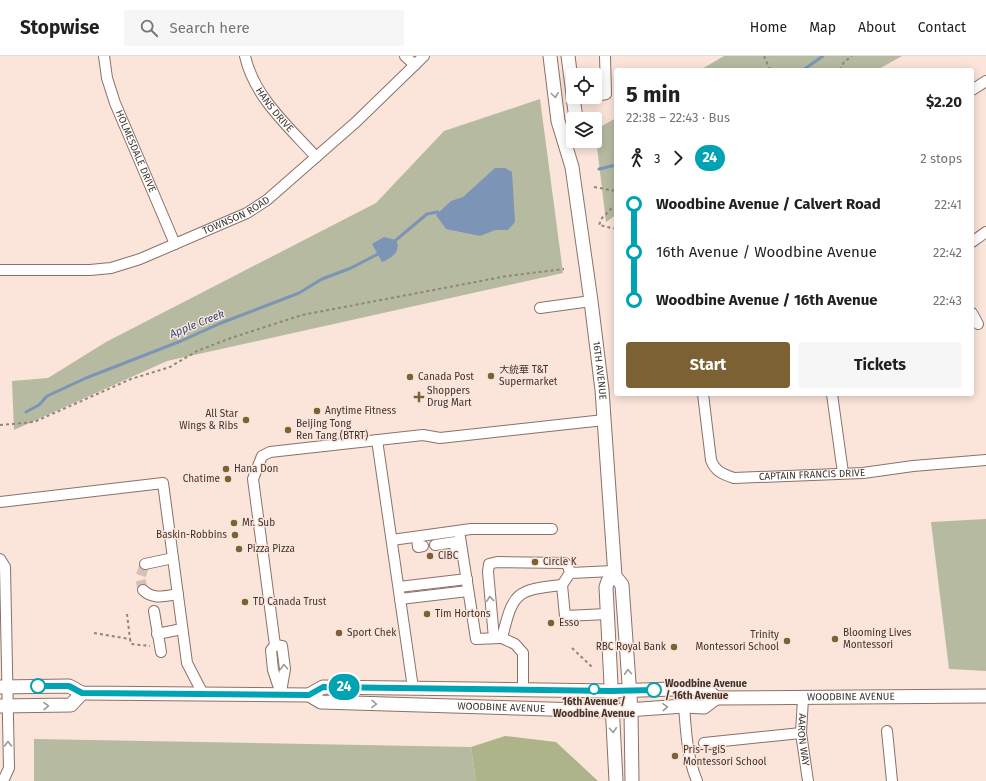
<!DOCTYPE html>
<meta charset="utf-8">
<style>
body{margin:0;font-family:"Fira Sans","Noto Sans SC",sans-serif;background:#f6f6f6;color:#202124;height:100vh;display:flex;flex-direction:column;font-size:15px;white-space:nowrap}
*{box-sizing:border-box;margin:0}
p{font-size:13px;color:#757577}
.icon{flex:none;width:22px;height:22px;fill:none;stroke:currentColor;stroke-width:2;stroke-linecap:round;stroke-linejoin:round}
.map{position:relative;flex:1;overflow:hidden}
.side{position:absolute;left:614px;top:12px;width:360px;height:328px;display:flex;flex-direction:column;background:#fff;border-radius:4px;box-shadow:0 2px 10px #0003}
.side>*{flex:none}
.badge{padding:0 8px;border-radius:13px;font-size:14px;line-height:26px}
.fabs{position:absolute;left:566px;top:12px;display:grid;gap:8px}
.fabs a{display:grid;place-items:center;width:36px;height:36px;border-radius:4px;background:#fff;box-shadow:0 2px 10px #0003;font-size:20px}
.map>.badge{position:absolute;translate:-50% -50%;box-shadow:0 0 0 2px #fff}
.legs{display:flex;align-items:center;gap:6px;height:44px;padding:0 12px;font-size:13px}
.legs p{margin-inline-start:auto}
.head{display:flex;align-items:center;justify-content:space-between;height:68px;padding:0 12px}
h1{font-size:22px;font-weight:700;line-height:30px}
.button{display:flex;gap:8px;margin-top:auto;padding:8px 12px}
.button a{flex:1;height:46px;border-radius:4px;background:#7b6133;color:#fff;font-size:16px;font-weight:700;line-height:46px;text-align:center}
.button a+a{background:#f6f6f6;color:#202124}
ul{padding:0 12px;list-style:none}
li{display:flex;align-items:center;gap:14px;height:48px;font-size:15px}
li i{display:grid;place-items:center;width:6px;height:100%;margin:0 5px;background:currentColor}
li i::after{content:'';width:10px;height:10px;margin:-5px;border:3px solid;border-radius:50%;background:#fff}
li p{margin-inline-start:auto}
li:first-child i{background:linear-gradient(#0000 50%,currentColor 0)}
li:last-child i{background:linear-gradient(currentColor 50%,#0000 0)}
header{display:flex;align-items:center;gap:24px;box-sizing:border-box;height:56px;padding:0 20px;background:#fff;border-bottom:1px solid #e0e0e0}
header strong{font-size:19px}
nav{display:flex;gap:22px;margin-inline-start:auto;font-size:14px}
.search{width:280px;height:36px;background:#f6f6f6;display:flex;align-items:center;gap:10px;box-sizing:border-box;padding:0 14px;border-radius:4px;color:#757577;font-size:15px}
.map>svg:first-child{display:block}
.green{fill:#b6baa0}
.forest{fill:#aeb489}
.water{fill:#7c94b6}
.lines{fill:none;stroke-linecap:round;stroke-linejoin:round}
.stream{stroke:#7c94b6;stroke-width:3}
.minor-tunnel{stroke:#d5c1b8;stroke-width:10;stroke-dasharray:10 5;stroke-linecap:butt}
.minor-casing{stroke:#8b7167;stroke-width:12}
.major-casing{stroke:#8b7167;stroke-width:15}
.path{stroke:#94837c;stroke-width:2;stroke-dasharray:3 3;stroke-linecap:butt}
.minor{stroke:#fff;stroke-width:10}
.major{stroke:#fff;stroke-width:13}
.oneway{stroke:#9e9996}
.line-1-casing{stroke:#fff;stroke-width:9}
.line-1{stroke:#00a3b4;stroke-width:6}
.poi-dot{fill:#7b6133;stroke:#fbe4da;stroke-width:1.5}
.stop-1-dot{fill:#fff;stroke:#00a3b4;stroke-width:2}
.labels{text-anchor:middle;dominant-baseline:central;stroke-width:3;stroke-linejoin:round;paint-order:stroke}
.street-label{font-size:10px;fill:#3e332e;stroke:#fbe4da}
.poi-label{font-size:10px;fill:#3e332e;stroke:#fbe4da;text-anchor:start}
.stop-label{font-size:10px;font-weight:bold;fill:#3e332e;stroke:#fbe4da;text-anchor:start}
.water-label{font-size:11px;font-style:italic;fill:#2c4f7d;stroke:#fbe4da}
</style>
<header>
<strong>Stopwise</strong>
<div class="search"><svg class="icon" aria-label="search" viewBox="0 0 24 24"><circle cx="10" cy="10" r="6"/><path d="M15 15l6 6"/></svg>Search here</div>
<nav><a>Home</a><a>Map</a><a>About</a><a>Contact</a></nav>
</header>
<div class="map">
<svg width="986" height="725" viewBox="0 0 986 725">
<rect width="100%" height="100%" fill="#fbe4da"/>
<!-- green -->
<g class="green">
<polygon points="724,0 902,0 877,14 700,14"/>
<polygon points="540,43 563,217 167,305 14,374 12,325 48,322 106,286 376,147 444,75"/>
<polygon points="616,62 616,159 606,166 595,74"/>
<polygon points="986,463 986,615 949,613 931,466"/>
<polygon points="34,683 471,691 476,725 34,725"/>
</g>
<!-- forest -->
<polygon class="forest" points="505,680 556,686 598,725 476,725 471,691"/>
<!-- water -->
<g class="water">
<polygon points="495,112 505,112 512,116 515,166 508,174 495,174 480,180 446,173 436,159 451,145 463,141"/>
<path d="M 384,181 L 396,184 C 402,196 391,202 382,206 L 372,188 Z"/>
</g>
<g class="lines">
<!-- stream -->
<g class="stream">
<polyline points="803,14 823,0"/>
<polyline points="599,113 616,109"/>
<polyline points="396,184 427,158 438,156"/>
<polyline points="26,356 39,349 47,340 86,322 181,285 221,267 299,237 322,223 351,212 378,198"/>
</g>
<!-- minor-tunnel -->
<polyline class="minor-tunnel" points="143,534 140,522 145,508"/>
<defs>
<g id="minor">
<path id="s1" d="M 104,0 L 107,22 L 115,47 L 175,188"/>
<path id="s2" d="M 245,0 C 254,41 289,71 316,101"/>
<polyline points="405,0 415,9"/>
<polyline points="972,34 986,25"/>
<polyline points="595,40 606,38 605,0"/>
<polyline points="574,43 591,41"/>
<polyline points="972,186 986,176"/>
<path id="s3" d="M 0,214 L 90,214 L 111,212 L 140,203 L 247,157 L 267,144 L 356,66 L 424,0"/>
<polyline points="540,252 591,245"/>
<polyline points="972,257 978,268"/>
<path id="s4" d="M 703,338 L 711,404 C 715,415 722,418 734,422 L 863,417 L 913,410 L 986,404"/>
<polyline points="832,338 843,417"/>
<polyline points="377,384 413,632"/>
<polyline points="0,446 163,427 187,607 203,638"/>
<polyline points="459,475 476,583 500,582"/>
<polyline points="417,481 418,491 423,490"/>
<polyline points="392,484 471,473 552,473"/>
<polyline points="435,489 455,486 456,498"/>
<polyline points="0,503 5,511 9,712 3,725"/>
<polyline points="145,508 173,502"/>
<polyline points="399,531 467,523"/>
<path d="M 143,534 C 153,544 165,540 178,538"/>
<polyline points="400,543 468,535"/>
<polyline points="154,555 161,596"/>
<polyline points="607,558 565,560 562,529 570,517 614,515"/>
<polyline points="157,578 182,573"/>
<polyline points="494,582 488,516 489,508 497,506 565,507 568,510 570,517"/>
<polyline points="275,589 282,590 285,613 281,636"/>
<path d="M 523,634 L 523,597 L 515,588 L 502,582 C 513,536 516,534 562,529"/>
<polyline points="281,638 273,614 271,594 275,589 253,423 262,400 270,396 423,379 440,382 604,364"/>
<path id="s5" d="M 803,642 L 801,677 L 808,725"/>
<path d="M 684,650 C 686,675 687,701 697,725"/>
<polyline points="887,675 892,725"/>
<polyline points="704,687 801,677"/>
</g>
<g id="major">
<path id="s6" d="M 550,0 L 558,65 L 572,111 L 591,245 L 602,334 L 615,520 L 622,529 L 631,655 L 632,725"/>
<polyline points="568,0 573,38"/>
<polyline points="573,41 576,63"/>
<polyline points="615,520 608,525 606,531 616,725"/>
<path id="s7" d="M 0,631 L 69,630 L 82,637 L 309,639 L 321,646 L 612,655 L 684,650 L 704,651 L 716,642"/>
<path id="s8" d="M 309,639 L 323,631 L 611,635 L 705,632 L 716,642 L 986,640"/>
<polyline points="0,650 71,649 82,637"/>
</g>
</defs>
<!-- minor casing -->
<use href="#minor" class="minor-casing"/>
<!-- major casing -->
<use href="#major" class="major-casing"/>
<!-- path -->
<g class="path">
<polyline points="764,0 770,14"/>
<polyline points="840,14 844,6 852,0"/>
<polyline points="594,131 616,135"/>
<polyline points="616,148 602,162 599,169 616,173"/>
<polyline points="0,369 34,366 131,323 170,311 197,295 231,282 302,259 507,220 564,213"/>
<polyline points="127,558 130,583"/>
<polyline points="94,577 130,583 131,588 150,590"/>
<polyline points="572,592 592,611"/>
</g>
<!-- minor -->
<use href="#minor" class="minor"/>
<!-- major -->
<use href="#major" class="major"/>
</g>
<!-- one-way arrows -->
<defs><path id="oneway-chevron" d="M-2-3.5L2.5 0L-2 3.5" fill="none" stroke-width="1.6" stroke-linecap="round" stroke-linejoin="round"/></defs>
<g class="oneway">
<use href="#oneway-chevron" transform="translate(555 39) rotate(83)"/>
<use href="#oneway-chevron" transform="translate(490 543) rotate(-96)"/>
<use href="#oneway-chevron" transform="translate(284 611) rotate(-93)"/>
<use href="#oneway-chevron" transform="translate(628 616) rotate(-94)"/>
<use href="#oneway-chevron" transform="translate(374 648) rotate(2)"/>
<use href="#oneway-chevron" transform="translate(46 650) rotate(-1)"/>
<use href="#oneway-chevron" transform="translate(665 651) rotate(-3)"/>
<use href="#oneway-chevron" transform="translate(613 674) rotate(86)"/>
<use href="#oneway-chevron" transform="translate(8 688) rotate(-91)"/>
</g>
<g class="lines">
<defs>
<polyline id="line-1" points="38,630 69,630 82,637 309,639 323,631 611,635 654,634"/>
</defs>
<!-- line-1 casing -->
<use href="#line-1" class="line-1-casing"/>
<!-- line-1 -->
<use href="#line-1" class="line-1"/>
</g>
<!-- markers -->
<g class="poi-dot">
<circle cx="491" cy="320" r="4"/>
<circle cx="410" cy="321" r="4"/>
<path d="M417 335h4v4h4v4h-4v4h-4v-4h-4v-4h4z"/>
<circle cx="317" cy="355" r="4"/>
<circle cx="246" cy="364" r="4"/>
<circle cx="288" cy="374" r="4"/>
<circle cx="226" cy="413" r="4"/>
<circle cx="228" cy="423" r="4"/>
<circle cx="234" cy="467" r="4"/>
<circle cx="235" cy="479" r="4"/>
<circle cx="239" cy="493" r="4"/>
<circle cx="430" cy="500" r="4"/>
<circle cx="535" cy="506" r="4"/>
<circle cx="245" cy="546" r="4"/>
<circle cx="427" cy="558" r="4"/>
<circle cx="551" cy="567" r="4"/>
<circle cx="339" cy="577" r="4"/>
<circle cx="835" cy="583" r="4"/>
<circle cx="787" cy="585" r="4"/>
<circle cx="674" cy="591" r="4"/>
<circle cx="675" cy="700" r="4"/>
</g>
<g class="stop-1-dot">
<circle cx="38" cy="630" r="7"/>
<circle cx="594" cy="633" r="5"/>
<circle cx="654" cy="634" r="7"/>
</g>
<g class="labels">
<!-- street labels -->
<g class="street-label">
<text stroke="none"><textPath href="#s2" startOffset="62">HANS DRIVE</textPath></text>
<text stroke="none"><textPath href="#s1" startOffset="101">HOLMESDALE DRIVE</textPath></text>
<text stroke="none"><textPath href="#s3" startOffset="247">TOWNSON ROAD</textPath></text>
<text stroke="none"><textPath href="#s6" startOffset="319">16TH AVENUE</textPath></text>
<text stroke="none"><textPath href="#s4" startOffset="175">CAPTAIN FRANCIS DRIVE</textPath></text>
<text stroke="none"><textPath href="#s8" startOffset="548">WOODBINE AVENUE</textPath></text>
<text stroke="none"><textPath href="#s7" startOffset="505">WOODBINE AVENUE</textPath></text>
<text stroke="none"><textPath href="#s5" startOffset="42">AARON WAY</textPath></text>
</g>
<!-- poi labels -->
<g class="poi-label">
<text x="499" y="314">大統華 T&amp;T<tspan x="499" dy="12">Supermarket</tspan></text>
<text x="418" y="321">Canada Post</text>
<text x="427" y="335">Shoppers<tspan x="427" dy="12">Drug Mart</tspan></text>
<text x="325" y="355">Anytime Fitness</text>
<text x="238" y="358" text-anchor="end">All Star<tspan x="238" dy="12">Wings &amp; Ribs</tspan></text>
<text x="296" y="368">Beijing Tong<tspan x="296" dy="12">Ren Tang (BTRT)</tspan></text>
<text x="234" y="413">Hana Don</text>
<text x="220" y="423" text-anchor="end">Chatime</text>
<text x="242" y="467">Mr. Sub</text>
<text x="227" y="479" text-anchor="end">Baskin-Robbins</text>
<text x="247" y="493">Pizza Pizza</text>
<text x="438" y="500">CIBC</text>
<text x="543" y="506">Circle K</text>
<text x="253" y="546">TD Canada Trust</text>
<text x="435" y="558">Tim Hortons</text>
<text x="559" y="567">Esso</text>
<text x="347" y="577">Sport Chek</text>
<text x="843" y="577">Blooming Lives<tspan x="843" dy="12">Montessori</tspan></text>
<text x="779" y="579" text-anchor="end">Trinity<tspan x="779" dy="12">Montessori School</tspan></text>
<text x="666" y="591" text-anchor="end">RBC Royal Bank</text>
<text x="683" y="694">Pris-T-giS<tspan x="683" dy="12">Montessori School</tspan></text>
</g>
<!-- stop labels -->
<g class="stop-label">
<text x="665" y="628">Woodbine Avenue<tspan x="665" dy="12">/ 16th Avenue</tspan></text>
<text x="594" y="646" text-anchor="middle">16th Avenue /<tspan x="594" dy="12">Woodbine Avenue</tspan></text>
</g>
<!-- water labels -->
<g class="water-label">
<text transform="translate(197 268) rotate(-22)">Apple Creek</text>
</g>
</g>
</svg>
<div class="fabs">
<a><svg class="icon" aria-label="locate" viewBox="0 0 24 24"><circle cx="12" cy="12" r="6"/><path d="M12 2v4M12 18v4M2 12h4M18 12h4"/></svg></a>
<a><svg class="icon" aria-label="layers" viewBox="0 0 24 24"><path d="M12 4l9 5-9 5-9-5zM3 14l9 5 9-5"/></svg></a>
</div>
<b class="badge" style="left:344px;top:631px;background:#00a3b4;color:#fff">24</b>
<section class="side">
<div class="head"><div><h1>5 min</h1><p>22:38 – 22:43 · Bus</p></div><b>$2.20</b></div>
<div class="legs"><svg class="icon" aria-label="walk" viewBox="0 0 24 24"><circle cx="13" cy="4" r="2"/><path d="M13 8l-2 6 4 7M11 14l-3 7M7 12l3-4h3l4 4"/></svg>3<svg class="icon" aria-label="forward" viewBox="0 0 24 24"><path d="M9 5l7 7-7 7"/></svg><b class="badge" style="background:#00a3b4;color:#fff">24</b><p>2 stops</p></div>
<ul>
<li><i style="color:#00a3b4"></i><b>Woodbine Avenue / Calvert Road</b><p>22:41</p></li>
<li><i style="color:#00a3b4"></i><span>16th Avenue / Woodbine Avenue</span><p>22:42</p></li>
<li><i style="color:#00a3b4"></i><b>Woodbine Avenue / 16th Avenue</b><p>22:43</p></li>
</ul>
<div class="button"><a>Start</a><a>Tickets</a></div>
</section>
</div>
